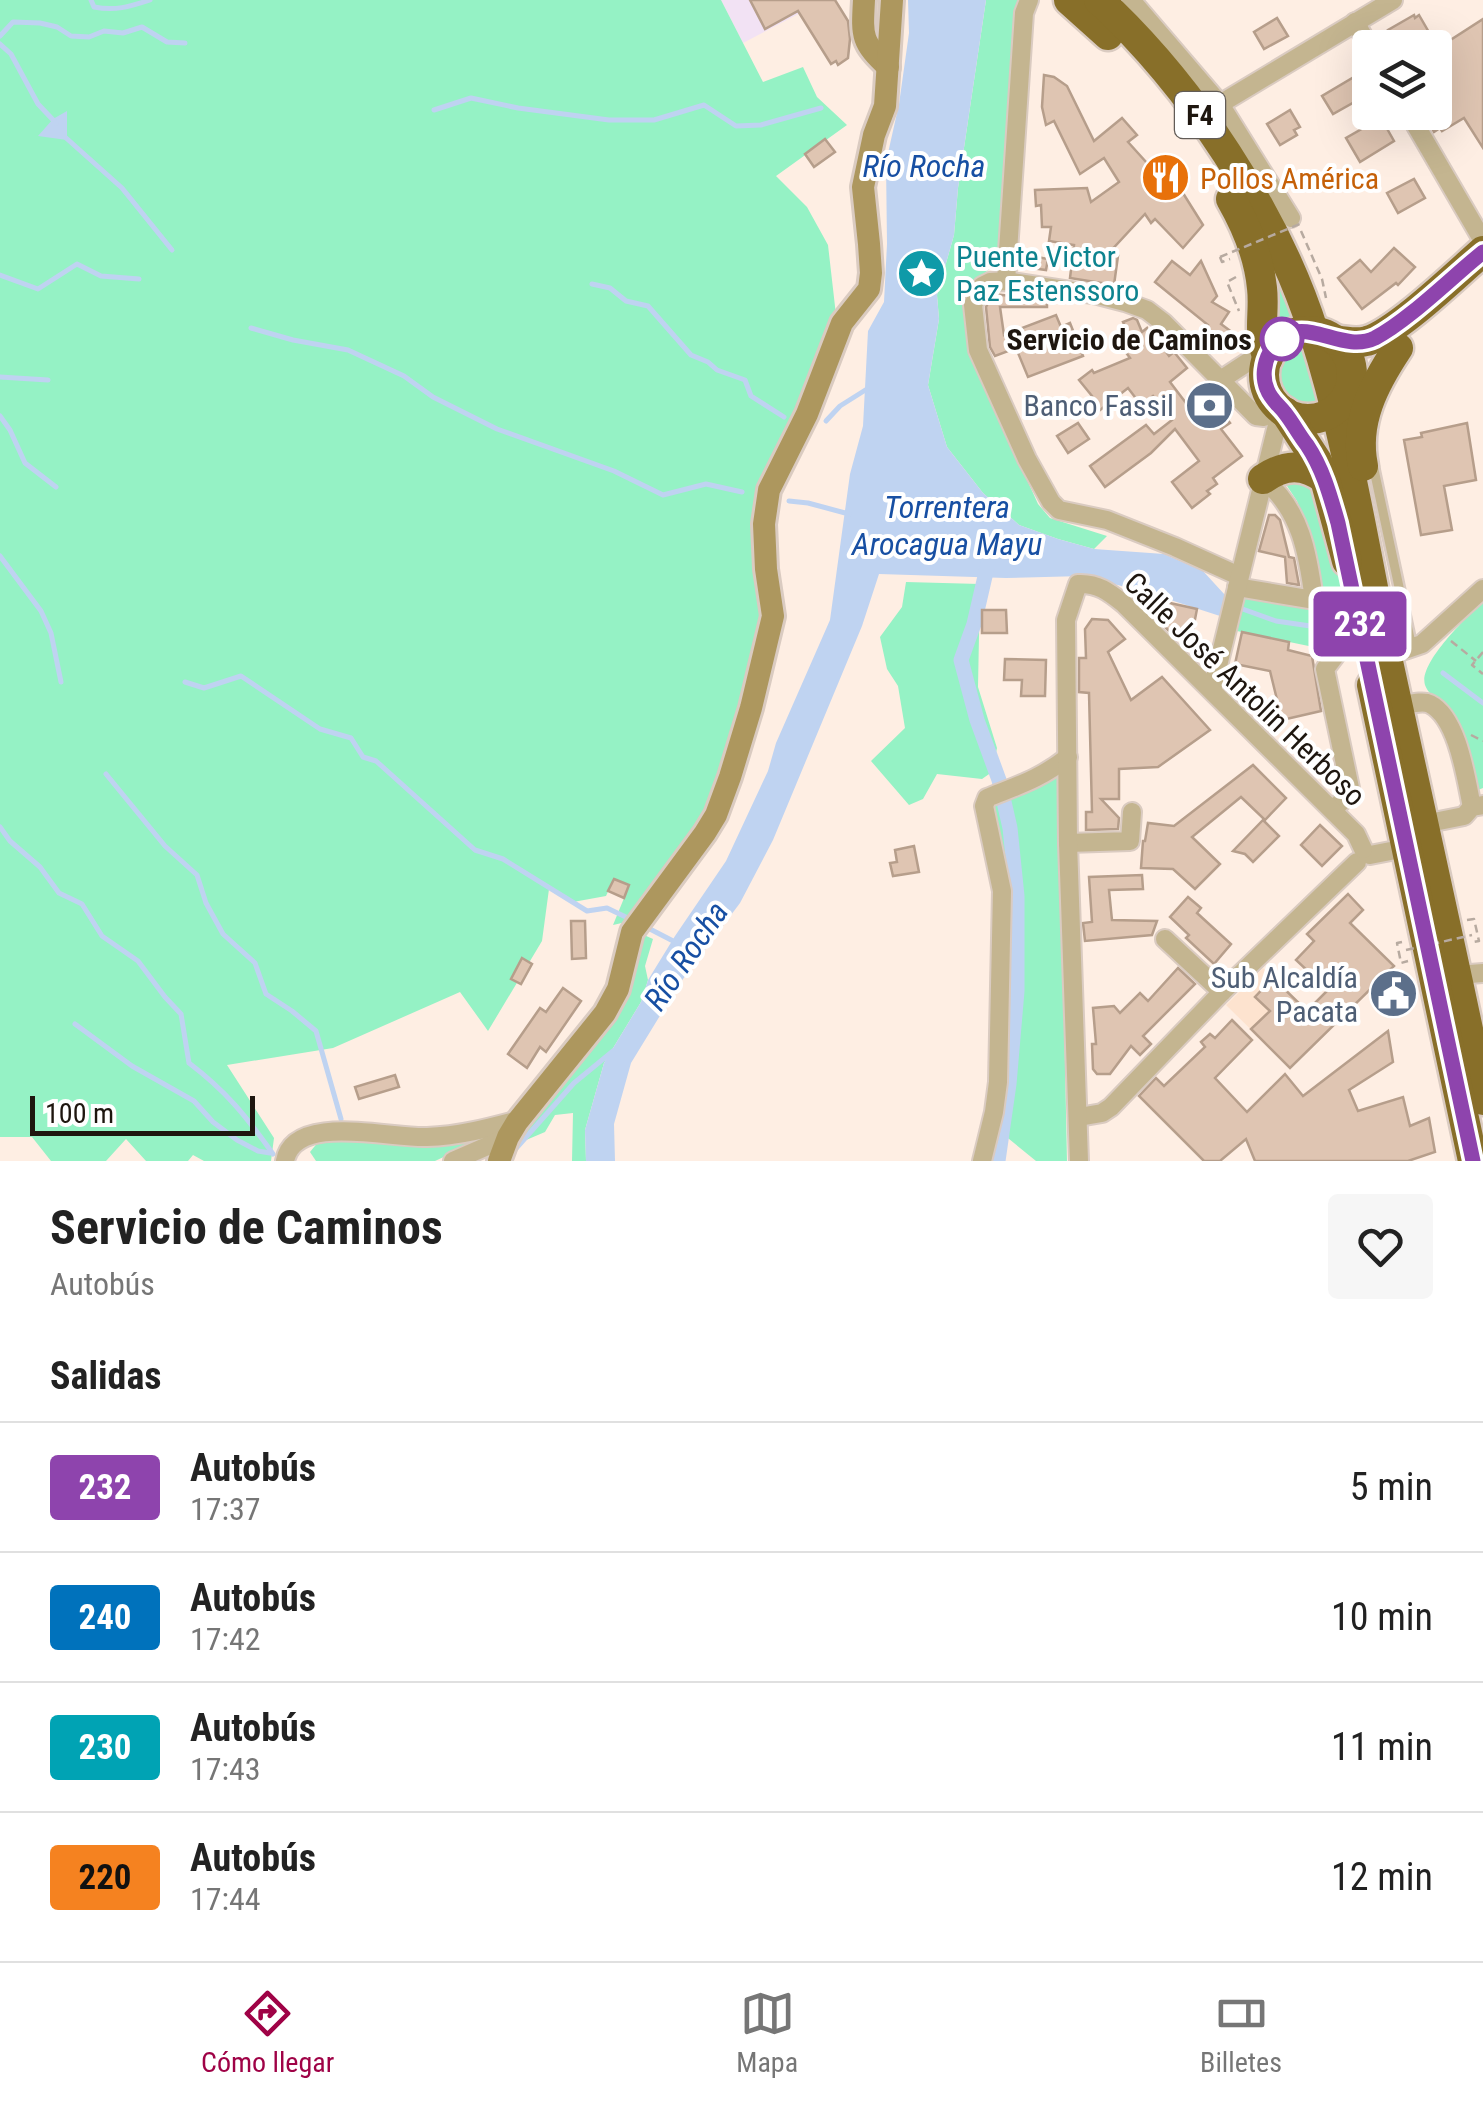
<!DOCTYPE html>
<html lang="es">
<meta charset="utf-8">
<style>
body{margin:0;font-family:"Roboto Condensed",sans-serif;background:#f6f6f6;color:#222;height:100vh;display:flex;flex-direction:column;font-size:38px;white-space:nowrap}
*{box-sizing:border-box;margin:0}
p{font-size:32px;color:#767676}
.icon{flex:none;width:55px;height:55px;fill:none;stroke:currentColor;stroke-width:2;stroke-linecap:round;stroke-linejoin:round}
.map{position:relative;height:1161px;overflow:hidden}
.sheet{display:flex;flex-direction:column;background:#fff;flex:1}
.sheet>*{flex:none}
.badge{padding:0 20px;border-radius:8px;font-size:35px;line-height:65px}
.controls{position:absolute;left:1352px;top:30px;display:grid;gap:20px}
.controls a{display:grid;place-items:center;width:100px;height:100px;border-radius:10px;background:#fff;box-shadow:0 10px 40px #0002;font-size:50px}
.scale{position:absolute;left:30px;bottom:25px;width:225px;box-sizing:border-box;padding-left:10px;border:5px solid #1e160f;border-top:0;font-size:28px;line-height:35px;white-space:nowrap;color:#1e160f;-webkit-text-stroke:8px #fff;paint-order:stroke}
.map>.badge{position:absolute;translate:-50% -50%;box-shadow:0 0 0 5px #fff}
h2{padding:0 50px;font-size:38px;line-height:90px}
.round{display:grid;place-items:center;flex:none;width:105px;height:105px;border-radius:10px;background:#f6f6f6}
.headline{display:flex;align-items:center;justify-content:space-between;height:170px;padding:0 50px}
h1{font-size:48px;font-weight:700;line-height:75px}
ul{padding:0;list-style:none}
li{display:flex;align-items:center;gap:30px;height:130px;padding:0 50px;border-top:2px solid #e0e0e0}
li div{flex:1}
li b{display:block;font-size:38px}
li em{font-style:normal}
li .badge{min-width:110px;font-weight:700;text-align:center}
.menu{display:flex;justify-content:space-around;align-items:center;height:140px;border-top:2px solid #e0e0e0;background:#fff;font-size:28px;color:#767676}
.menu a{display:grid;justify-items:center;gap:5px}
.menu .active{color:#9f0246}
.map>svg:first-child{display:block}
.built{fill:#fde3cf}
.education{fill:#f2e2f4}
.green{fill:#95f2c5}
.water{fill:#bfd3f1}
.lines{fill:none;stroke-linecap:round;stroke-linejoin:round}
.stream{stroke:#bfd3f1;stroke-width:5}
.canal{stroke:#bfd3f1;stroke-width:15}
.building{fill:#dfc5b2;stroke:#b69e8b;stroke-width:2.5}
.lane-casing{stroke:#dacbc1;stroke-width:14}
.street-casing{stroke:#dacbc1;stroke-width:22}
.secondary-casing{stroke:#dacbc1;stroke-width:28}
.highway-casing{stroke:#dacbc1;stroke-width:35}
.path{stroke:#b7aaa0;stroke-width:2.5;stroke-dasharray:8 5;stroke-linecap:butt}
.lane{stroke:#c4b590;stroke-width:9}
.street{stroke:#c4b590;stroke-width:18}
.secondary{stroke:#ad975e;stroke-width:22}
.highway{stroke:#886f29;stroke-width:30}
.path-bridge{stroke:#b7aaa0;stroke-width:2.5;stroke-dasharray:8 5;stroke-linecap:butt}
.line-casing{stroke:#fff;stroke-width:22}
.line{stroke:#8e44ad;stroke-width:15}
.stop-dot{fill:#fff;stroke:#8e44ad;stroke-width:5}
.labels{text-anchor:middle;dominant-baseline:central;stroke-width:8;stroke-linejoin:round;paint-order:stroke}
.shield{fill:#fff;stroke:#625c57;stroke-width:2.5}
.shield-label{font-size:28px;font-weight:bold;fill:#1e160f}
.food-label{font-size:30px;fill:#c56008;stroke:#fff;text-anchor:start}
.culture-label{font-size:30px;fill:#0d838f;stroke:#fff;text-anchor:start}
.stop-label{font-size:30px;font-weight:bold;fill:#1e160f;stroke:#fff;text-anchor:end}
.service-label{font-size:30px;fill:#4e5e75;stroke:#fff;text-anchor:end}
.street-label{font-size:30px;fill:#1e160f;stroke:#fff}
.water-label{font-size:32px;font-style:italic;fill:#174fa3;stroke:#fff}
</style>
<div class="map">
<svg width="1483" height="1161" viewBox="0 0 1483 1161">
<rect width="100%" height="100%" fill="#feeee3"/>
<!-- built -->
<polygon class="built" points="1263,968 1326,1031 1290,1068 1226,1005"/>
<!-- education -->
<polygon class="education" points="721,0 825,0 743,43"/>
<!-- green -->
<g class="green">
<polygon points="0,0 721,0 763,82 803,67 817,97 847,125 776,176 807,207 828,245 836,315 778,460 767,613 709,820 635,920 613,925 629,886 614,879 606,896 573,902 549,889 542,941 488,1031 460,992 333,1048 227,1065 274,1138 271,1161 204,1161 193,1155 188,1161 146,1161 126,1139 106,1161 51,1161 32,1137 0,1137"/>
<path d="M 986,0 L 1020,0 L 1004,250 C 996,270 973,276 966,298 C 956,338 1020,463 1038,504 L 1050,518 L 1107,536 L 1094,549 L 1058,539 L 1019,525 L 983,493 L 947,447 L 928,385 L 939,319 L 937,295 L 954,235 L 958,188 Z"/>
<polygon points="1271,255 1300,322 1275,332"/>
<path d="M 1306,338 L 1327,407 C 1275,421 1252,358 1306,338 Z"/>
<polygon points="1281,477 1308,480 1329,525 1343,595 1342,612 1337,621 1338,638 1328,650 1237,631 1246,593 1319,602 1313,544 1297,501"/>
<polygon points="906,582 980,584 978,687 997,748 992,772 982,779 937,774 923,799 909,805 871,761 905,728 898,686 887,669 880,637 902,607"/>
<path d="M 1483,602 L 1483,788 L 1478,790 L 1474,789 C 1469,767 1468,739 1457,720 C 1450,707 1430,699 1425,685 C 1418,663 1468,616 1483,602 Z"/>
<polygon points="1059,773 1067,1161 1036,1161 998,1130 1008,1066 1010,887 992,807 996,800"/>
<polygon points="644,935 653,939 645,966 648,980 641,1002 604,1063 585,1130 586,1161 572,1161 573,1113 555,1115 545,1132 512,1146"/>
<polygon points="487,1137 435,1161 316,1161 310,1152 319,1141 337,1138"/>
</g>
<!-- water -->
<g class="water">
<polygon points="908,0 986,0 958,188 954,235 937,295 939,319 928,385 947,447 983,493 1019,525 1058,539 1094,549 1164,554 1203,571 1225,595 1220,616 1152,594 1083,576 1006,578 879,574 862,626 773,840 740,903 680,983 631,1063 614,1124 615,1161 586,1161 585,1130 604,1063 641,1002 648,980 675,936 726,861 768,771 776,743 830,620 850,474 863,426 868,331 884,302 887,244 886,162 899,104 909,33"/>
<polygon points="67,111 67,140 38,136 53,119"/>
</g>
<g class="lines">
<!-- stream -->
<g class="stream">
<path d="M 91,0 L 94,7 C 115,11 129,7 150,0"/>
<polyline points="0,36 13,22 40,23 57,27 71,36 89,37 104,31 123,33 142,27 167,42 185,43"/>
<polyline points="0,44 11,54 38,104 56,123"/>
<polyline points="434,110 471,98 518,108 609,120 654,120 704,105 736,126 761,125 821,108"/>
<polyline points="65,137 122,188 172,250"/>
<polyline points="0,275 38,289 77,264 101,276 139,279"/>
<polyline points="592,284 610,288 626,301 648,306 691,355 708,362 717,370 745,380 751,396 784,417"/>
<polyline points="251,328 293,340 348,350 404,376 433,397 497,429 614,471 663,495 706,484 742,492"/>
<polyline points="0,377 48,380"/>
<polyline points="0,416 10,430 25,463 56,487"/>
<polyline points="826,421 840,406 867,389"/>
<polyline points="789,501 808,503 849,514"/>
<polyline points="0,556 41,611 51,633 61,682"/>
<polyline points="1237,607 1276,621 1331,629"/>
<polyline points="1443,673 1483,703"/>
<polyline points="185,682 204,688 241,676 320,729 351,738 363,757 376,761 475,850 503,859 587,911 607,908 632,920"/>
<polyline points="106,774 165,846 197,875 206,903 223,934 255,963 266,994 292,1011 316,1031 341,1119"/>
<path d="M 0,827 L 10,841 L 40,867 L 59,893 L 82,904 L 102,936 L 138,961 L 165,997 L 181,1014 L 189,1063 C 226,1091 246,1116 273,1154"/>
<polyline points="646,927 677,943"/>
<polyline points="75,1024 132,1066 194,1101 213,1122 237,1140 258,1151 270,1153"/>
<polyline points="512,1153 574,1083 613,1051"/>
</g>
<!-- canal -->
<polyline class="canal" points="989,559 974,624 961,660 977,720 999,780 1010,828 1017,896 1017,991 1009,1084 998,1161"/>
</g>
<!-- building -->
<g class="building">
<polygon points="750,0 835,0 848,21 850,39 848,58 838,65 836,61 831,64 798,11 765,29"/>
<polygon points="1414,15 1415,18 1419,15 1438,48 1390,48 1383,36 1389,32 1388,30"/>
<polygon points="1277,18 1288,36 1264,49 1254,32"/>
<polygon points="1483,19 1483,148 1464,118 1442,131 1440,128 1434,132 1429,123 1433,119 1429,112 1435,112 1435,50"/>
<polygon points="1044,75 1054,77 1067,86 1094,141 1122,118 1137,135 1128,142 1147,163 1149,162 1157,172 1166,166 1203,225 1183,248 1155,219 1151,223 1145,214 1107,255 1118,256 1114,285 1070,278 1074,245 1049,241 1051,227 1042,227 1041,205 1036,206 1035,190 1087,188 1091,202 1119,182 1104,158 1080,174 1054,121 1046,125 1042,107"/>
<polygon points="1354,77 1365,96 1333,114 1322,96"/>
<polygon points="1290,110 1300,127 1294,130 1297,135 1280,145 1267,124"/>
<polygon points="1381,118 1394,141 1360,162 1346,138"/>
<polygon points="825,139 835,152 814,167 805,154"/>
<polygon points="1414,179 1425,198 1398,213 1387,193"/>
<polygon points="1394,248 1415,267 1398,285 1396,283 1362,309 1338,278 1360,260 1371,272"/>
<polygon points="1026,255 1048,259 1046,270 1024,267"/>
<polygon points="1172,261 1190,275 1201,261 1217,296 1212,302 1229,312 1221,324 1237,336 1230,344 1206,329 1208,325 1155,282"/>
<polygon points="993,294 1047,300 1047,307 1000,307 1004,335 1056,315 1061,327 1070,323 1083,356 1028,377 1016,348 995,356 990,347 986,307"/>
<polygon points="1133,318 1137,320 1142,332 1147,328 1156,347 1161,345 1169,356 1174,352 1187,368 1170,382 1189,407 1207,393 1230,423 1221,429 1242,456 1213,478 1217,484 1207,491 1210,494 1192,508 1172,482 1199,461 1175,429 1151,453 1105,487 1090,466 1146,425 1154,434 1172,420 1153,396 1141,405 1128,388 1095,414 1085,401 1092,396 1079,380 1092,370 1094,373 1130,358 1122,347 1137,335 1130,338 1123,322"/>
<polygon points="1078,423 1089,439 1068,453 1057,436"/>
<polygon points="1467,423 1476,480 1444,486 1452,530 1421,535 1404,440 1422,437 1421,433"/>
<polygon points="1269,515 1275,515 1280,520 1289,557 1294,558 1299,585 1287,583 1285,557 1259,551"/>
<polygon points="1161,601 1197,609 1191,640 1181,629 1174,636 1150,612"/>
<polygon points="982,610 1006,610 1007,633 982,633"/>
<polygon points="1092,619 1108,620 1125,639 1108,652 1131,700 1162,677 1210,730 1158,767 1119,769 1119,799 1101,799 1119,818 1118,829 1086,830 1086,812 1092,812 1089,693 1079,692 1079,658 1086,658 1085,629"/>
<polygon points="1242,632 1289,642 1288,650 1312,656 1321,711 1282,720 1270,671 1235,664"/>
<polygon points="1005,659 1046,660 1045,696 1021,696 1022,680 1004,680"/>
<polygon points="1253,765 1286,798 1265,820 1241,797 1192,837 1220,864 1195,889 1173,869 1141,868 1143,841 1145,841 1148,823 1174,826"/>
<polygon points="1263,820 1279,836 1253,862 1245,854 1233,851"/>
<polygon points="1320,825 1342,846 1322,866 1301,845"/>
<polygon points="914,846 919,872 893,876 890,863 897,862 895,850"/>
<polygon points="1142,875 1143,889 1109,890 1112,920 1157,921 1152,935 1085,941 1083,923 1092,922 1089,877"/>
<polygon points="614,879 629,885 624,898 608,891"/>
<polygon points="1348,894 1363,910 1350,923 1394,966 1290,1068 1251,1029 1270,1011 1255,997 1273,978 1307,1011 1328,990 1296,960 1314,941 1307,934"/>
<polygon points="1188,897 1201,908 1197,913 1231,944 1214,964 1186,938 1189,935 1170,917"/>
<polygon points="571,921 585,921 586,958 572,959"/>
<polygon points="522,958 532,964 521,984 511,979"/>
<polygon points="1178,968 1195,984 1143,1036 1151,1044 1140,1055 1131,1046 1110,1074 1097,1074 1093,1069 1092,1044 1096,1044 1093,1008 1114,1006 1120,1013 1140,993 1148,1001"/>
<polygon points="563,988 581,1001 546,1052 540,1047 527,1068 508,1054 540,1008 546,1012"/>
<polygon points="1232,1020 1252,1040 1215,1078 1247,1112 1285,1074 1303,1096 1388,1031 1393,1062 1349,1090 1358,1111 1403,1097 1410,1126 1429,1118 1435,1152 1408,1161 1255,1161 1246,1139 1220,1161 1204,1161 1139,1096 1156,1078 1164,1086 1205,1047 1201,1042 1210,1034 1215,1038"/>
<polygon points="395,1075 399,1087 359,1099 355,1087"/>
</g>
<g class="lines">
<defs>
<polyline id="lane" points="1373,465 1412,648"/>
<g id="street">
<polyline points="1131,0 1220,104 1291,218"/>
<polyline points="1355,22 1370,48"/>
<polyline points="1220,104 1393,0"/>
<polyline points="1408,112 1483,241"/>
<polyline points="1006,281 1024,13 1029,0"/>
<polyline points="1222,379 1248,362 1266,362"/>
<polyline points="1239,576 1175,547 1107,520 1059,510 1051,502 1027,459 978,350 973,305 982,286 990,282 1006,281 1098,295 1125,302 1147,310 1164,323 1256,416 1264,417 1277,406"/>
<path d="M 1237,587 L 1314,600 C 1308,554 1301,510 1263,479"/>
<polyline points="1387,656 1422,644 1483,589"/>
<polyline points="1212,690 1281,409"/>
<path d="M 1398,706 C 1407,705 1422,700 1430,704 C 1458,718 1466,779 1472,807"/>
<polyline points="1333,810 1348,795 1350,788 1325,669 1360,623"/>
<polyline points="1424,824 1464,816 1472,807 1483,805"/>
<polyline points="1068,843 1130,841 1132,812"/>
<polyline points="1370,855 1406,848"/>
<polyline points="1165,939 1222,992"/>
<polyline points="1457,975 1483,973"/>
<polyline points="1079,1117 1102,1113 1111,1107 1222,992 1357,862"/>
<path d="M 285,1161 C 294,1112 392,1139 427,1137 C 459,1136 489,1128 519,1120"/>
<polyline points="453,1161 508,1137"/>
<path d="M 982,1161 L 994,1112 L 998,1082 L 1002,891 L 984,806 L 987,798 C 1019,785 1040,779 1068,757"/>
<path d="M 1079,1161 L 1068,843 L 1066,620 L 1078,584 C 1098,583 1109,592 1124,604 L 1356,834 L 1363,849"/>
</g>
<g id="secondary">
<path d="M 864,0 C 862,36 861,42 888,67"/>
<polyline points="499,1161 508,1137 517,1122 605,1013 618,989 632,932 705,833 716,815 730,777 751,708 773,616 766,569 764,524 769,490 807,414 842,323 869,289 871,273 869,244 863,187 874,135 885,106 892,0"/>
</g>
<g id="highway">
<polyline points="1069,0 1108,35"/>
<path d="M 1099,0 C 1191,85 1276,213 1314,333 C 1348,438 1364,549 1387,657 C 1419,804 1452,952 1483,1100"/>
<path d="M 1231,199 C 1247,227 1259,256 1262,288 C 1265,313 1257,333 1268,358"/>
<circle cx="1308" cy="375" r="44"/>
<path d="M 1335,340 C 1346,342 1357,344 1367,341 C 1396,333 1458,273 1483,251"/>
<polyline points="1285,412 1317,461 1325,479 1347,561"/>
<path d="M 1363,466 C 1354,422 1374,384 1398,348"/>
<path d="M 1263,479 C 1285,464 1303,463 1325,479"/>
<polyline points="1372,685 1473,1161"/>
</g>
</defs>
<!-- lane casing -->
<use href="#lane" class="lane-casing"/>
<!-- street casing -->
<use href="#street" class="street-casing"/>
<!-- secondary casing -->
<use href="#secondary" class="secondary-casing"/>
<!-- highway casing -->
<use href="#highway" class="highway-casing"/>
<!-- path -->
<g class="path">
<polyline points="1301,231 1322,279 1326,298"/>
<polyline points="1220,257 1222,262 1230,259"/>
<polyline points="1236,277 1227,282 1239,311"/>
<polyline points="1451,641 1476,661"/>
<polyline points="1483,652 1472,665 1483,674"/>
<polyline points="1471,735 1483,741"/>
<polyline points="1467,920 1474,919 1479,941 1473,942"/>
<polyline points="1402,942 1397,943 1401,963 1408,961"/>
</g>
<!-- lane -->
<use href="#lane" class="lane"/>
<!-- street -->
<use href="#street" class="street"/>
<!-- secondary -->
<use href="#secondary" class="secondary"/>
<!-- highway -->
<use href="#highway" class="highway"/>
<!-- path-bridge -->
<g class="path-bridge">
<polyline points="1220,257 1302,223"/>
<polyline points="1406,950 1472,935"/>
</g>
</g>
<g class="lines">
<defs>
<path id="line" d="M 1473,1161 L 1338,523 C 1330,495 1323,469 1307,445 C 1299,435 1293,423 1285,413 C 1279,405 1271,400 1267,389 C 1262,377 1264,363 1270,352 C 1298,305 1338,356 1375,338 C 1409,320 1452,277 1483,252"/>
</defs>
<!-- line casing -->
<use href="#line" class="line-casing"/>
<!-- line -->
<use href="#line" class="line"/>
</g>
<!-- icons -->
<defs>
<symbol id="restaurant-disc" viewBox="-11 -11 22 22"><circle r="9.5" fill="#e8710a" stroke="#fff"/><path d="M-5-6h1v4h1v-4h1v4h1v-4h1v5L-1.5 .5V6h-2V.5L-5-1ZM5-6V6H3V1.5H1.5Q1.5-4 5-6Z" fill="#fff"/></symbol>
<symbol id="sight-disc" viewBox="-11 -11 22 22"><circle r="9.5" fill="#0f9aa8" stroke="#fff"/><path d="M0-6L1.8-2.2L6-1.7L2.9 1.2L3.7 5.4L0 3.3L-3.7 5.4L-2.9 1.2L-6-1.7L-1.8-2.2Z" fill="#fff"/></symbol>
<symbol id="bank-disc" viewBox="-11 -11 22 22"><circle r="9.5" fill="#5c6f8a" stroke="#fff"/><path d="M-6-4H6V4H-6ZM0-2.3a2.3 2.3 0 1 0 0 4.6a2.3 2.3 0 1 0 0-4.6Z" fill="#fff"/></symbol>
<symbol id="civic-disc" viewBox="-11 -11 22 22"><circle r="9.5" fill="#5c6f8a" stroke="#fff"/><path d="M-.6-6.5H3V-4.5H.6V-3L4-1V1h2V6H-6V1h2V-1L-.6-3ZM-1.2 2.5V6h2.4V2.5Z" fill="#fff"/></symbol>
</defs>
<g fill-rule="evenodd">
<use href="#restaurant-disc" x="1138" y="150" width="55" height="55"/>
<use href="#sight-disc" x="894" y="246" width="55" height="55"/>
<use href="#bank-disc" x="1182" y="378" width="55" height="55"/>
<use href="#civic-disc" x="1366" y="966" width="55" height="55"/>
</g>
<!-- markers -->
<circle class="stop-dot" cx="1282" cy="339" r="20"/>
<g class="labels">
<!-- shield labels -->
<rect class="shield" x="1175" y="92" width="50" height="46" rx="8"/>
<g class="shield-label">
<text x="1200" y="115">F4</text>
</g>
<!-- food labels -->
<g class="food-label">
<text x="1200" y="178">Pollos América</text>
</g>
<!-- culture labels -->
<g class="culture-label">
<text x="956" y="256">Puente Victor<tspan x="956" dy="34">Paz Estenssoro</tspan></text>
</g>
<!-- stop labels -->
<g class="stop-label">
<text x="1252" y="339">Servicio de Caminos</text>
</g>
<!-- service labels -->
<g class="service-label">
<text x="1174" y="405">Banco Fassil</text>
<text x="1358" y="977">Sub Alcaldía<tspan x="1358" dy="34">Pacata</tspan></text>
</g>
<!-- street labels -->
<g class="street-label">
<text transform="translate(1245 689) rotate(44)">Calle José Antolin Herboso</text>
</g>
<!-- water labels -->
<g class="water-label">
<text x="924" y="166">Río Rocha</text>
<text x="947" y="507">Torrentera<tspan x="947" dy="37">Arocagua Mayu</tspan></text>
<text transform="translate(686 956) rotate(-56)">Río Rocha</text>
</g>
</g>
</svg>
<div class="controls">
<a><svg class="icon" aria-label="layers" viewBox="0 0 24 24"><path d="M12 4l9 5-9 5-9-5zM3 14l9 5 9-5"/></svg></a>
</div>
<div class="scale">100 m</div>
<b class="badge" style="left:1360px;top:624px;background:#8e44ad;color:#fff">232</b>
</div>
<section class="sheet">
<div class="headline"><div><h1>Servicio de Caminos</h1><p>Autobús</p></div><a class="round"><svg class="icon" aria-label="heart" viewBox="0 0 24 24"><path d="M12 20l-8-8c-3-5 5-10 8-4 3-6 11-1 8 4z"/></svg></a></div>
<h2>Salidas</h2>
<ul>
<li><span class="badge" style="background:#8e44ad;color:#fff">232</span><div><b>Autobús</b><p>17:37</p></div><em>5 min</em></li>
<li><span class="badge" style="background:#0072bc;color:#fff">240</span><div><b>Autobús</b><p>17:42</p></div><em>10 min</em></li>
<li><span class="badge" style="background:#00a3b4;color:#fff">230</span><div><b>Autobús</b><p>17:43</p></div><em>11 min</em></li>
<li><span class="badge" style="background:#f58220;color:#111">220</span><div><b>Autobús</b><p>17:44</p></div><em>12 min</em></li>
</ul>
</section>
<nav class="menu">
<a class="active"><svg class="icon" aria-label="directions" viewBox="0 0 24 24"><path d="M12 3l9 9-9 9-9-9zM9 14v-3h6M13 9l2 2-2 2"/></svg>Cómo llegar</a>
<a><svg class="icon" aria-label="map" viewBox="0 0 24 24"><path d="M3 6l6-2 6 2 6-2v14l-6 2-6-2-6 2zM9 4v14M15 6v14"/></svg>Mapa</a>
<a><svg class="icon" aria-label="tickets" viewBox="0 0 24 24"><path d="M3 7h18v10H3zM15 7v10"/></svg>Billetes</a>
</nav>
